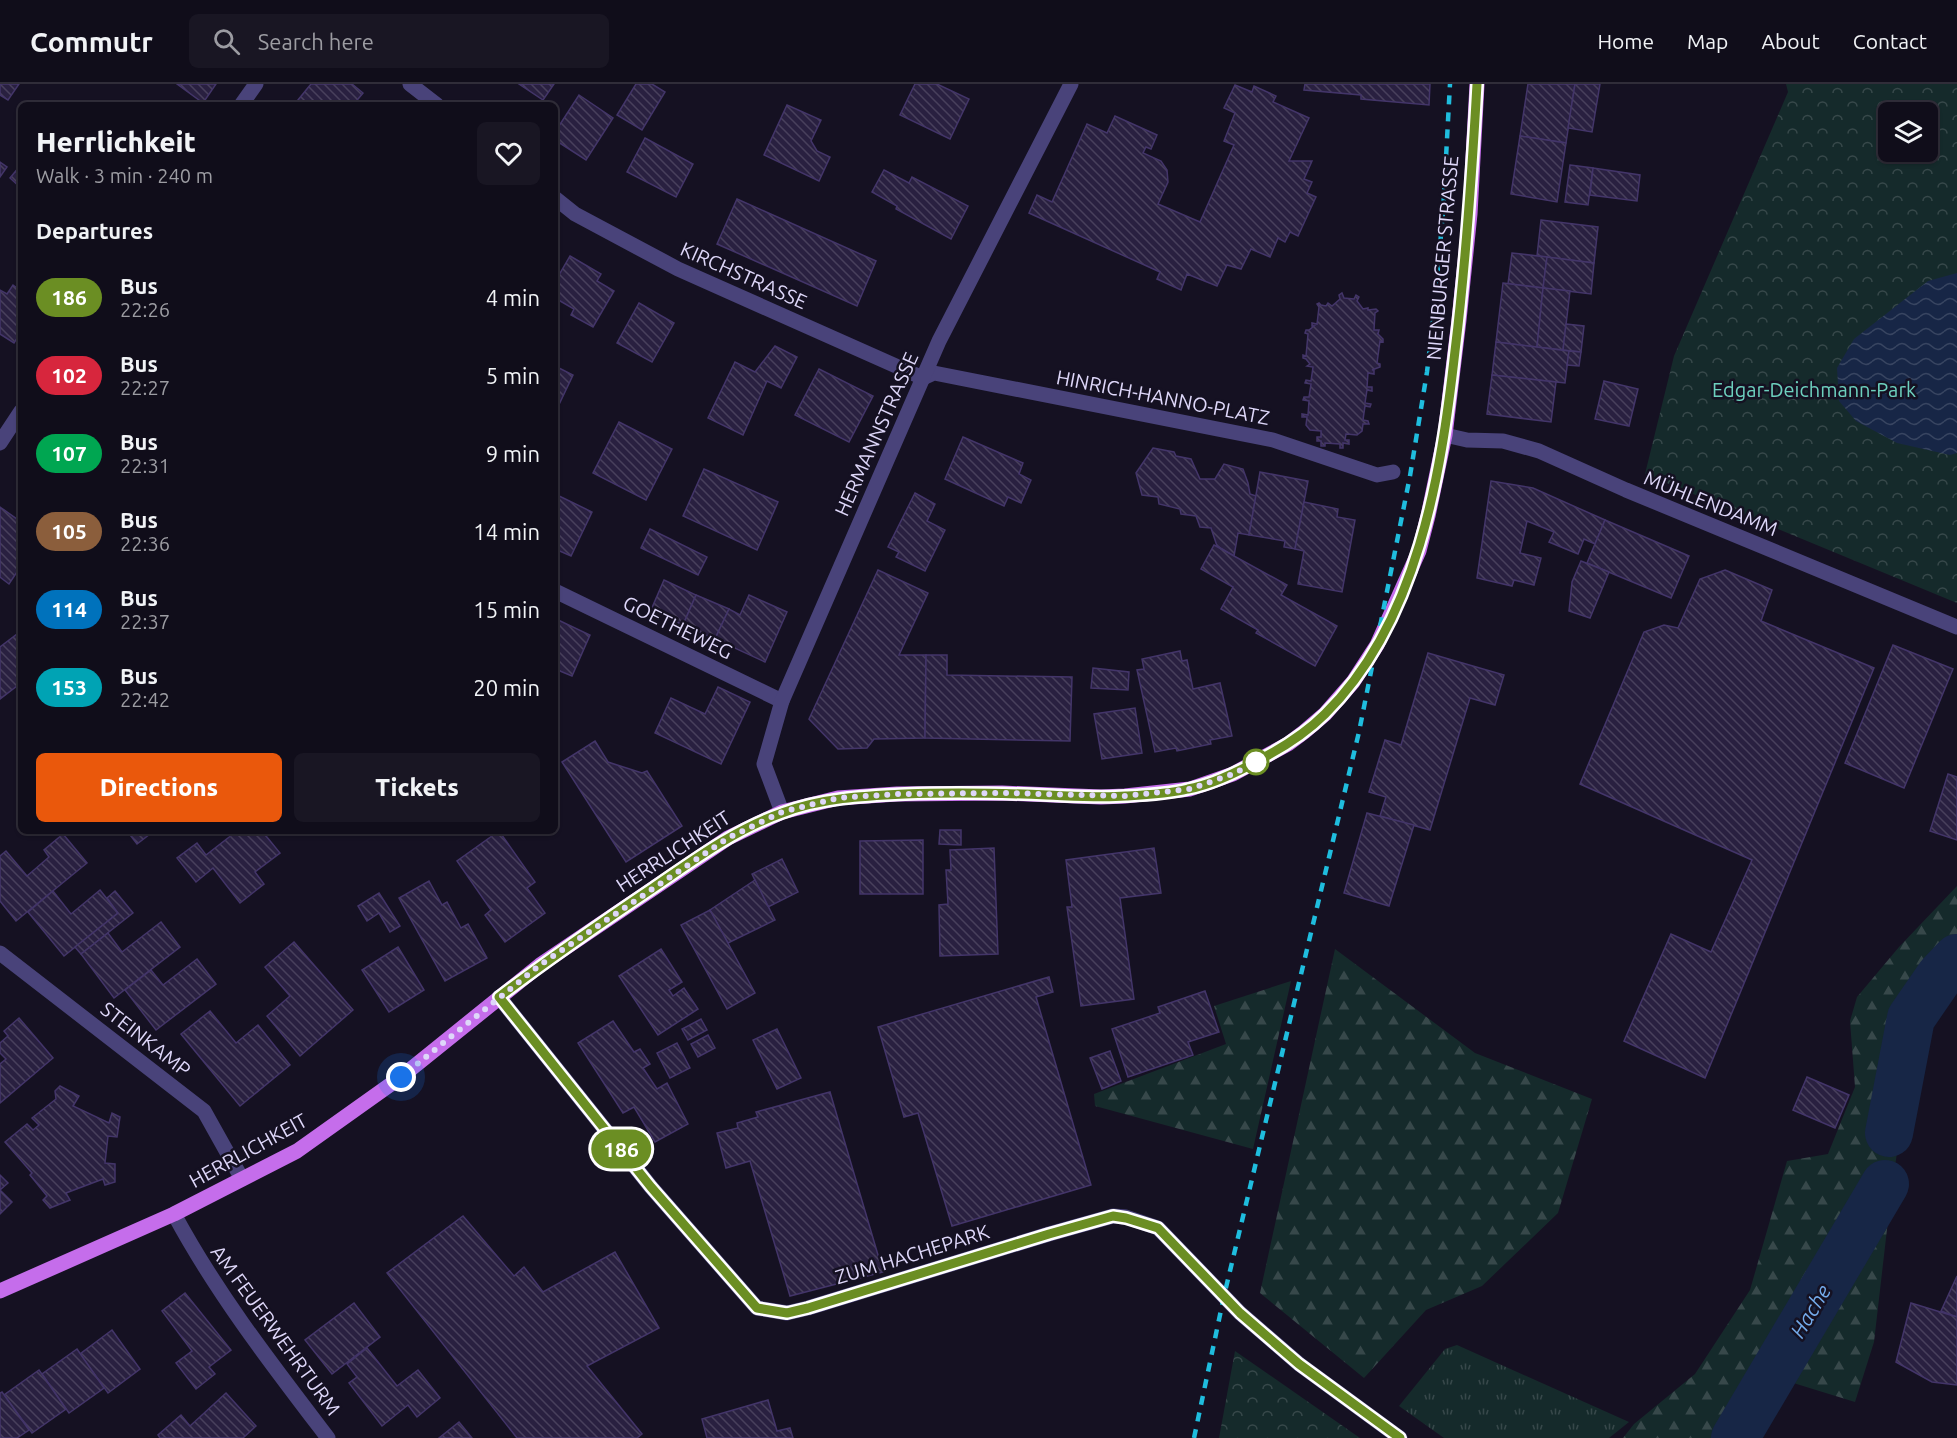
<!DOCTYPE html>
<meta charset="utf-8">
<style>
body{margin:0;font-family:Ubuntu,sans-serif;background:#191623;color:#f1f3f6;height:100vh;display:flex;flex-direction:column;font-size:22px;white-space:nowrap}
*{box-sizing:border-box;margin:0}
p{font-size:20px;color:#9c9ca2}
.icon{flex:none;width:33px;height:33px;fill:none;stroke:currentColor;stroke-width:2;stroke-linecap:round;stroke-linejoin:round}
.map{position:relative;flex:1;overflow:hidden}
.details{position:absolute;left:18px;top:18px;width:540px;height:732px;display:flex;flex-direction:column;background:#100d1a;border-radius:9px;box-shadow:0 2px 4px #0004,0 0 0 2px #302d39}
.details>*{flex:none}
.badge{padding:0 12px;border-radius:20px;font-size:21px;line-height:39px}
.controls{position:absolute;left:1878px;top:18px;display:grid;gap:12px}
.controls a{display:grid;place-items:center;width:60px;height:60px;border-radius:9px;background:#100d1a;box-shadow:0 2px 4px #0004,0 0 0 2px #302d39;font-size:30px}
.you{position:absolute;width:30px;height:30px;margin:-15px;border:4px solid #fff;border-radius:50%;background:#1a73e8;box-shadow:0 0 0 9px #1a73e833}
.map>.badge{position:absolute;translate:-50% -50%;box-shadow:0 0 0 3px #fff}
h2{padding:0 18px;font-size:22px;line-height:54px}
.round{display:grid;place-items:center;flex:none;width:63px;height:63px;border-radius:9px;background:#191623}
.head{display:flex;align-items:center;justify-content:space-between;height:102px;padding:0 18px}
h1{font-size:28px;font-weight:800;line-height:45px}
.action{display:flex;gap:12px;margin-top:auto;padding:12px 18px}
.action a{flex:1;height:69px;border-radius:9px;background:#ea580c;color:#fff;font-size:24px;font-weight:800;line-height:69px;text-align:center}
.action a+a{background:#191623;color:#f1f3f6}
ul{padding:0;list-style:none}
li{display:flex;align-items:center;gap:18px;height:78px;padding:0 18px}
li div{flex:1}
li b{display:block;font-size:22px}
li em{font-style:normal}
li .badge{min-width:66px;font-weight:700;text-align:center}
header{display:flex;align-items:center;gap:36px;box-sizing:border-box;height:84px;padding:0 30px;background:#100d1a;border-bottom:2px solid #302d39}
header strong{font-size:28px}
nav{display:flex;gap:33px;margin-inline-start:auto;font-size:21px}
.search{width:420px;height:54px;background:#191623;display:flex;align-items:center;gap:15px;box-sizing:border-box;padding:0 21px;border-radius:9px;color:#9c9ca2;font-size:22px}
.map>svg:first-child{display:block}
.grass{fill:url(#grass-tufts)}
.forest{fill:url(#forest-firs)}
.park{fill:url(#park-crowns);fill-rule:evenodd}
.water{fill:url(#water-waves)}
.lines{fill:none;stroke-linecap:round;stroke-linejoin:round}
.river{stroke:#172646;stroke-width:48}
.building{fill:url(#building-back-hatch);stroke:#433569;stroke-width:1.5}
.street{stroke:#49437a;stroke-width:15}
.primary{stroke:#c56deb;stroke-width:15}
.rail{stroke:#1fbdde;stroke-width:4.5;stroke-dasharray:9 8;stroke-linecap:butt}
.line-casing{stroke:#fff;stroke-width:14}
.line{stroke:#6b8e23;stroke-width:9}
.walk{stroke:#ded7f9;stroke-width:6;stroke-dasharray:0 10.8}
.stop-dot{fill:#fff;stroke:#6b8e23;stroke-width:3}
.labels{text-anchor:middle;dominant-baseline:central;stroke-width:5;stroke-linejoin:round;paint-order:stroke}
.street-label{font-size:20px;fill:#ded7f9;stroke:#151122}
.park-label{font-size:20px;fill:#6dd0be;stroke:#151122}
.water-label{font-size:21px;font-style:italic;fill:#74abeb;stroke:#151122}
</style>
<header>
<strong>Commutr</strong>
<div class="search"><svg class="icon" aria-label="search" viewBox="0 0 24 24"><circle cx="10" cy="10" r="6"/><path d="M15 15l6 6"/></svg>Search here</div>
<nav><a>Home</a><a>Map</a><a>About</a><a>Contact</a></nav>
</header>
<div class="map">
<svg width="1957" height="1354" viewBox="0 0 1957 1354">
<defs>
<pattern id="grass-tufts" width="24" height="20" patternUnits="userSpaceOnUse" patternTransform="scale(1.5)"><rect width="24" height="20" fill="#152a2b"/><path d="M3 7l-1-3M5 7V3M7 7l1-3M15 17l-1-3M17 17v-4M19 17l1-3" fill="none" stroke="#37484a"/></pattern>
<pattern id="forest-firs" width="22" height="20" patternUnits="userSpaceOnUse" patternTransform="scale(1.5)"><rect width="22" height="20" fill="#152a2b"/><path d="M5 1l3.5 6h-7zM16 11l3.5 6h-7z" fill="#37484a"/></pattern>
<pattern id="park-crowns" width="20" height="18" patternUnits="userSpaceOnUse" patternTransform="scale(1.5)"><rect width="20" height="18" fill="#152a2b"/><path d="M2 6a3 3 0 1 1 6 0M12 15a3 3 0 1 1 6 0" fill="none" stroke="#37484a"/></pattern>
<pattern id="water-waves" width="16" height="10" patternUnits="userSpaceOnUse" patternTransform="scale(1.5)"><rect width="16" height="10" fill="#172646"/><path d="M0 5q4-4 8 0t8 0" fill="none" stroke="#384561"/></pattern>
<pattern id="building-back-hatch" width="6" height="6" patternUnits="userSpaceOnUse" patternTransform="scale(1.5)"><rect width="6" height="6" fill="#292040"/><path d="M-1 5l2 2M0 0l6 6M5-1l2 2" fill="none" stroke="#48405c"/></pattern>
</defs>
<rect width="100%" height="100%" fill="#151122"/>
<!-- grass -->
<polygon class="grass" points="1457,1261 1629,1338 1609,1354 1444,1354 1399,1322 1445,1265"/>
<!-- forest -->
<g class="forest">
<polygon points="1957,802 1957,886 1917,936 1892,1102 1874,1258 1855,1318 1758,1288 1739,1354 1623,1354 1634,1340 1695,1290 1750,1206 1787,1077 1828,1070 1855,1003 1850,937 1857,913 1899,863"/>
<polygon points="1335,865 1475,969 1592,1015 1558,1129 1482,1202 1426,1226 1364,1294 1260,1209"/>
<polygon points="1291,897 1253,1065 1095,1022 1094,1010 1226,960 1214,922"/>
</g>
<!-- park -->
<g class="park">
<path d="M 1786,0 L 1957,0 L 1957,519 L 1645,390 L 1674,272 L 1788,8 ZM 1888,28 L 1928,28 L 1928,68 L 1888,68 Z"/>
<polygon points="1235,1267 1360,1354 1219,1354"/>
</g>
<!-- water -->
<polygon class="water" points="1957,189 1957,369 1950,371 1897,359 1856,337 1839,317 1837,284 1854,255 1928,197"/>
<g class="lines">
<!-- river -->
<g class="river">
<polyline points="1889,1049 1911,934 1940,892 1957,874"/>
<polyline points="1735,1354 1885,1100"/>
</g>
</g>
<!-- building -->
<g class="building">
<polygon points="0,0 19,0 8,16 0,11"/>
<polygon points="177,0 216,0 203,19"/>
<polygon points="311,0 352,0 363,9 353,21 304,21 298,16"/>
<polygon points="519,0 554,0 543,16"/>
<polygon points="636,0 652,0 665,8 642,46 617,31"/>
<polygon points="915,0 937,0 969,15 950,55 900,31"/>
<polygon points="1305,0 1430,0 1429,21 1361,15 1361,11 1304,6"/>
<polygon points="1528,0 1575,0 1566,59 1520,52"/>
<polygon points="1575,0 1600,0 1592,48 1568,44"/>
<polygon points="1235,1 1252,8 1254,2 1276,12 1273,18 1309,34 1289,77 1312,77 1304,95 1312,98 1307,109 1316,113 1298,152 1290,148 1285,158 1278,154 1270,173 1251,165 1241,185 1227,181 1217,202 1187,190 1181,206 1157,195 1160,188 1029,129 1037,111 1052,118 1087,40 1107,49 1115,32 1157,51 1151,65 1146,63 1143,69 1161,77 1167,86 1168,98 1158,120 1200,138 1234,61 1224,57 1235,29 1224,24"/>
<polygon points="579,11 613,34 586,76 555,56 555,48"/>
<polygon points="787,21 821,36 811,57 817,67 830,73 819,97 764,71"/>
<polygon points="1520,52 1566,59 1557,118 1511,110"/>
<polygon points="645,54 693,80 676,113 627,88"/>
<polygon points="0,78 7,83 0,93"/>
<polygon points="1570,81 1593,84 1588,121 1565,118"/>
<polygon points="19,83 21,85 21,104 10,94"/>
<polygon points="1593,84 1640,91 1637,117 1590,111"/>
<polygon points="884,86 909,99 912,93 968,122 951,155 896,125 897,122 872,108"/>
<polygon points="737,115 876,177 857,222 717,160"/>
<polygon points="1541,136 1598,143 1594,179 1537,172"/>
<polygon points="1512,169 1547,173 1543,204 1508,200"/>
<polygon points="570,172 601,190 597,197 614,207 593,243 571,231 574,225 555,214 555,198"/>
<polygon points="1547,173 1594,179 1591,210 1543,204"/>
<polygon points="1503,199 1543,204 1537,263 1496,258"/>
<polygon points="13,201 21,207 21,248 14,259 0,250 0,206 7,210"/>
<polygon points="1543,204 1570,207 1563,266 1537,263"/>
<polygon points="1342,209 1344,214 1354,215 1356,211 1359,213 1357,217 1363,225 1368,224 1368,226 1376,225 1378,227 1375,229 1374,246 1379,246 1378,250 1377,249 1383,255 1383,258 1380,257 1377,279 1380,280 1380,283 1372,286 1374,286 1374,290 1368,289 1367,303 1372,303 1372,307 1367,306 1365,319 1371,320 1370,323 1365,322 1363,336 1368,337 1369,340 1363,340 1362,347 1357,351 1346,350 1345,356 1349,356 1349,360 1343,359 1343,364 1340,364 1340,360 1325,359 1325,362 1321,362 1321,357 1317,357 1317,353 1321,353 1321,347 1310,346 1306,341 1307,333 1302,333 1302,330 1308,331 1309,317 1303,316 1304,313 1309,313 1311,300 1305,299 1306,296 1311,297 1313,283 1307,282 1310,280 1306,275 1303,274 1303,271 1306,272 1308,250 1305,249 1306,246 1309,246 1314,242 1312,242 1312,239 1317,240 1319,223 1317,220 1319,219 1321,221 1326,222 1328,219 1332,222 1340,215 1339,211"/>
<polygon points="639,219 674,239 652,278 617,259"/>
<polygon points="1566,240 1584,242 1581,268 1563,266"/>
<polygon points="1496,258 1569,267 1565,299 1492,291"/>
<polygon points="775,262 797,273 781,304 767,297 743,351 708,334 735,278 755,288"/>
<polygon points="1569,267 1581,268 1579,282 1567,281"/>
<polygon points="555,282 573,291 555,329"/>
<polygon points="819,285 873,312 849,358 795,331"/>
<polygon points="1492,291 1556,298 1551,338 1487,330"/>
<polygon points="1604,297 1638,305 1629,342 1595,335"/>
<polygon points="619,338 672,365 646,416 593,389"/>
<polygon points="963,353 1023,379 1019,390 1031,396 1021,419 1008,413 1004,422 945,395"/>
<polygon points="1153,364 1174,368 1176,372 1191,375 1200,395 1215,395 1224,380 1243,385 1248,399 1250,410 1256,412 1249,451 1238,449 1234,472 1217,462 1211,444 1200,443 1196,432 1181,430 1180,425 1159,420 1158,413 1142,411 1136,389"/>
<polygon points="704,385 778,418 757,466 683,432"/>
<polygon points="1260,388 1308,397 1295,465 1284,463 1285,457 1249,451"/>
<polygon points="1491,397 1533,404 1605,436 1595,460 1584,455 1578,470 1549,458 1554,448 1527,437 1520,469 1541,474 1534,501 1514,496 1512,502 1477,494"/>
<polygon points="915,409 935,420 927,437 945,446 925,487 896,473 899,468 888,463"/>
<polygon points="555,410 592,428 571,472 555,465"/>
<polygon points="1304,418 1338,425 1337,433 1355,436 1342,508 1298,500 1304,467 1295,465"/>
<polygon points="0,423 21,438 21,482 9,500 0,493"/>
<polygon points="1605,436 1689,472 1671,514 1587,479"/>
<polygon points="650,445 707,473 698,491 641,464"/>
<polygon points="1214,461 1287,501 1281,511 1337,542 1315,582 1256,549 1258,546 1221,525 1233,503 1201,485"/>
<polygon points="1581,477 1609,488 1590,534 1569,527 1572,498"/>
<polygon points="878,486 928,509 899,571 926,571 925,654 874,655 867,664 838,665 809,635"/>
<polygon points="1725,486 1772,506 1761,537 1874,584 1705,994 1624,957 1671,850 1711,868 1752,776 1580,700 1644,548 1664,541 1678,544 1700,495"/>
<polygon points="664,496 696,511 683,541 651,526"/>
<polygon points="696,511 729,525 715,555 683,541"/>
<polygon points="749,511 787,528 765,578 715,555 729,525 740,531"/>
<polygon points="556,535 590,551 572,592 555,585"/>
<polygon points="21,547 21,599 0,615 0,563"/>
<polygon points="1893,561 1953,585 1904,704 1845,679"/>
<polygon points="1180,567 1182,577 1187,576 1193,605 1220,599 1232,652 1210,656 1211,660 1177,667 1176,664 1155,668 1137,586 1144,585 1142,575"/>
<polygon points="1428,569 1504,591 1495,621 1470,614 1430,746 1380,732 1386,713 1369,708 1385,656 1401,661"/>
<polygon points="926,571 947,571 947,591 1072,593 1070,657 925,654"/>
<polygon points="1093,584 1129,588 1128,606 1091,604"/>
<polygon points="718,603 750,618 721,680 655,649 671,614 705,630"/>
<polygon points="1135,624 1142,669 1102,675 1094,630"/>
<polygon points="595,657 608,678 642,689 647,687 682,742 626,778 562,678"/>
<polygon points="1948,690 1957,693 1957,756 1930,747"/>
<polygon points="1367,729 1414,741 1389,822 1344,809"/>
<polygon points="940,746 961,746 961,761 939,760"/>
<polygon points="127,747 154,747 137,760"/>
<polygon points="237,747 262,747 280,769 255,788 264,800 240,819 213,784 196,798 177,774 197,759 206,771"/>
<polygon points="499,747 535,798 527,804 545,829 505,858 485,831 491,826 457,777"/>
<polygon points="63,750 87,779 16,837 0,817 0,772 6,767 27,792 49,773 44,766"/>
<polygon points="923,756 923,810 860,810 860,757"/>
<polygon points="994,764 998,870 940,872 939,821 948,820 946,786 951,786 950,766"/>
<polygon points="1154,764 1161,809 1120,814 1134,915 1081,922 1067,823 1072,823 1066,776"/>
<polygon points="782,775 798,808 768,823 752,790"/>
<polygon points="755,796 775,836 728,859 710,826"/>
<polygon points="429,797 442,821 447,818 461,844 468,840 487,874 445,897 399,814"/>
<polygon points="100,806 118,829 64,872 28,828 53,807 71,830"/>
<polygon points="115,807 133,829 81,870 75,863 118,829 107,814"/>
<polygon points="379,809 400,842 390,848 379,829 367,837 358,822"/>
<polygon points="710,826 755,909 727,925 681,841"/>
<polygon points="161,838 180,863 114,914 81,870 108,849 122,868"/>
<polygon points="294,858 353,926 300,972 267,932 290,912 265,883"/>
<polygon points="398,863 424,906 389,928 362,886"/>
<polygon points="661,865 682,898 669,906 673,912 684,904 698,925 658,951 619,892"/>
<polygon points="197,875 216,900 156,946 125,906 151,886 163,901"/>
<polygon points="1049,893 1053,908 1036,913 1091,1101 952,1142 918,1029 904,1033 878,943"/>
<polygon points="1205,907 1219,948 1188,958 1193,971 1128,993 1112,945 1160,929 1158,923"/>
<polygon points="210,927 236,959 258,941 290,981 240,1022 181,950"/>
<polygon points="19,934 53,974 0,1019 0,980 6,975 0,969 0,959 8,952 4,947"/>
<polygon points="701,935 707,946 688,956 682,945"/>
<polygon points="613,937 634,968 640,965 650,980 643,984 657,1005 667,999 688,1040 655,1058 634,1023 623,1029 578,959"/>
<polygon points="777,945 801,994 777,1005 753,956"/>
<polygon points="708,951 715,964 698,973 691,960"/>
<polygon points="677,959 690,984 670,994 657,969"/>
<polygon points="1110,967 1121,997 1102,1005 1090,974"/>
<polygon points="1807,993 1849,1011 1835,1044 1793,1026"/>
<polygon points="60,1002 79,1012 73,1022 109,1039 112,1029 120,1033 117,1053 108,1052 105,1079 115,1080 115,1098 105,1101 103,1095 66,1109 70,1116 50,1124 43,1116 47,1112 30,1091 32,1089 5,1058 27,1040 33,1046 39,1041 32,1034 56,1015 55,1007"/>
<polygon points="830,1008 883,1188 790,1212 750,1077 726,1084 717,1049 738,1044 737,1039 758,1033 756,1028"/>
<polygon points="0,1091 8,1099 0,1106 12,1118 0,1130"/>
<polygon points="463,1132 514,1192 524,1183 543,1208 615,1168 659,1244 587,1282 642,1350 637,1354 517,1354 387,1189"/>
<polygon points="1957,1192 1957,1233 1941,1227"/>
<polygon points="185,1209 231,1266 209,1283 215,1290 196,1305 176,1279 192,1267 162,1227"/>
<polygon points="354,1219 380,1253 332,1290 305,1256"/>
<polygon points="1911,1219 1957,1233 1957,1301 1932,1298 1896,1278"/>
<polygon points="112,1246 140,1285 108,1309 80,1270"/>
<polygon points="367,1264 397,1302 418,1286 440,1314 417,1333 408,1321 382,1342 349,1299 357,1293 347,1280"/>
<polygon points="77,1265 104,1304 69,1329 42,1290"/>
<polygon points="39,1286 66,1325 32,1349 4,1311"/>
<polygon points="2,1308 29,1346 17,1354 0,1354 0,1309"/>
<polygon points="226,1309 256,1342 243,1354 160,1354 158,1351 181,1331 190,1342"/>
<polygon points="768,1316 777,1347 790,1344 793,1354 707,1354 702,1335"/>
<polygon points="459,1338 472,1354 439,1354"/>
</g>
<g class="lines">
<!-- street -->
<g class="street">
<polyline points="410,0 437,21"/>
<polyline points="241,21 256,0"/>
<polyline points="555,114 575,130 678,185 923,294"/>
<polyline points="923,294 934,289 1273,356 1377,391 1393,388"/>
<polyline points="1445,351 1467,356 1503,357 1539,367 1626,406 1957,543"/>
<polyline points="0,359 21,327"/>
<polyline points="555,507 782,617"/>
<polyline points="782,728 764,680 782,617 939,257 1071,0"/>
<polyline points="0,869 204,1027 242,1095"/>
<polyline points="499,913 651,1103 757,1224 787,1229 808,1224 1049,1150 1113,1132 1126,1133 1158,1144 1240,1229 1299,1280 1400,1354"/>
<path d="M 174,1130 C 217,1210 273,1282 328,1354"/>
</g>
<!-- primary -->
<polyline class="primary" points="0,1207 174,1130 297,1067 401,993 540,881 728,754 782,728 838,714 897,710 1002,709 1101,713 1125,712 1190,705 1233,690 1288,660 1304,648 1325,630 1353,598 1377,561 1419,467 1428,432 1445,351 1459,236 1470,130 1477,0"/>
<!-- rail -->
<polyline class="rail" points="1194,1354 1224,1212 1359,648 1410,392 1427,288 1433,237 1443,129 1450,0"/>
</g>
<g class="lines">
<defs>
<path id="line" d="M 1400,1354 L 1299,1280 L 1240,1229 L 1158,1144 L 1126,1134 L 1113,1132 L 1049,1150 L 808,1224 L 787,1229 L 757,1224 L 651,1103 L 499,913 C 549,875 601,839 653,804 C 694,776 734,746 782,729 C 821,714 863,712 905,710 C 953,708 1000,709 1047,711 C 1073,712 1100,714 1126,712 C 1146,711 1168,710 1188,705 C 1214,700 1238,688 1261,675 C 1284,663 1306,649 1325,630 C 1418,538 1441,391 1455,267 C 1466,178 1472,89 1477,0"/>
</defs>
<!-- line casing -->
<use href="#line" class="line-casing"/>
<!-- line -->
<use href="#line" class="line"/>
<!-- walk -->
<polyline class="walk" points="401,993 540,881 728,754 782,728 838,714 897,710 1002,709 1125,712 1190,705 1233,690 1256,678"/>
</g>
<!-- markers -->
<circle class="stop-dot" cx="1256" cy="678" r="12"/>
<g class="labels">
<!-- street labels -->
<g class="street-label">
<text transform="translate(1442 174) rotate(-85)">NIENBURGER STRASSE</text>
<text transform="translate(744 191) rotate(24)">KIRCHSTRASSE</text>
<text transform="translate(1163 313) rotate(11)">HINRICH-HANNO-PLATZ</text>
<text transform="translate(876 350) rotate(-66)">HERMANNSTRASSE</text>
<text transform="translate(1711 419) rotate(22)">MÜHLENDAMM</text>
<text transform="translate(678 543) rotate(26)">GOETHEWEG</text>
<text transform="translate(673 767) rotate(-33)">HERRLICHKEIT</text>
<text transform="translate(146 955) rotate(38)">STEINKAMP</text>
<text transform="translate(248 1066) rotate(-29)">HERRLICHKEIT</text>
<text transform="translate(912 1170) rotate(-17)">ZUM HACHEPARK</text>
<text transform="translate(276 1246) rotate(54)">AM FEUERWEHRTURM</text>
</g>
<!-- park labels -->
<g class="park-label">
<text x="1814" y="305">Edgar-Deichmann-Park</text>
</g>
<!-- water labels -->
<g class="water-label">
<text transform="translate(1810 1227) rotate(-59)">Hache</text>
</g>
</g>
</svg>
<div class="controls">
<a><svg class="icon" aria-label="layers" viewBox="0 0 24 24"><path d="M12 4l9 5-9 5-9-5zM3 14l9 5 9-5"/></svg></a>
</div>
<div class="you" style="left:401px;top:993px"></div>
<b class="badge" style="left:621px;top:1065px;background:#6b8e23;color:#fff">186</b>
<section class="details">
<div class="head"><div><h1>Herrlichkeit</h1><p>Walk · 3 min · 240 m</p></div><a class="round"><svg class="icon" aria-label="heart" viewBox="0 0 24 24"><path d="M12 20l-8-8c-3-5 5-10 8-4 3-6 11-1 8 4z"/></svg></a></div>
<h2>Departures</h2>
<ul>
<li><span class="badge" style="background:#6b8e23;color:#fff">186</span><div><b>Bus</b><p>22:26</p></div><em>4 min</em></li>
<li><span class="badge" style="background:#d7263d;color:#fff">102</span><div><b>Bus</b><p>22:27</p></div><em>5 min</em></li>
<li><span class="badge" style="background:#00a651;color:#fff">107</span><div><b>Bus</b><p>22:31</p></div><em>9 min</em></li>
<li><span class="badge" style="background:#8b5e3c;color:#fff">105</span><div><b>Bus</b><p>22:36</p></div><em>14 min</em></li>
<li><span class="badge" style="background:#0072bc;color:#fff">114</span><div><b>Bus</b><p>22:37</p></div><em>15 min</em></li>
<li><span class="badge" style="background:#00a3b4;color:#fff">153</span><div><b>Bus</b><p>22:42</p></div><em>20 min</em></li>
</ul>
<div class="action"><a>Directions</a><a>Tickets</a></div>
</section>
</div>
